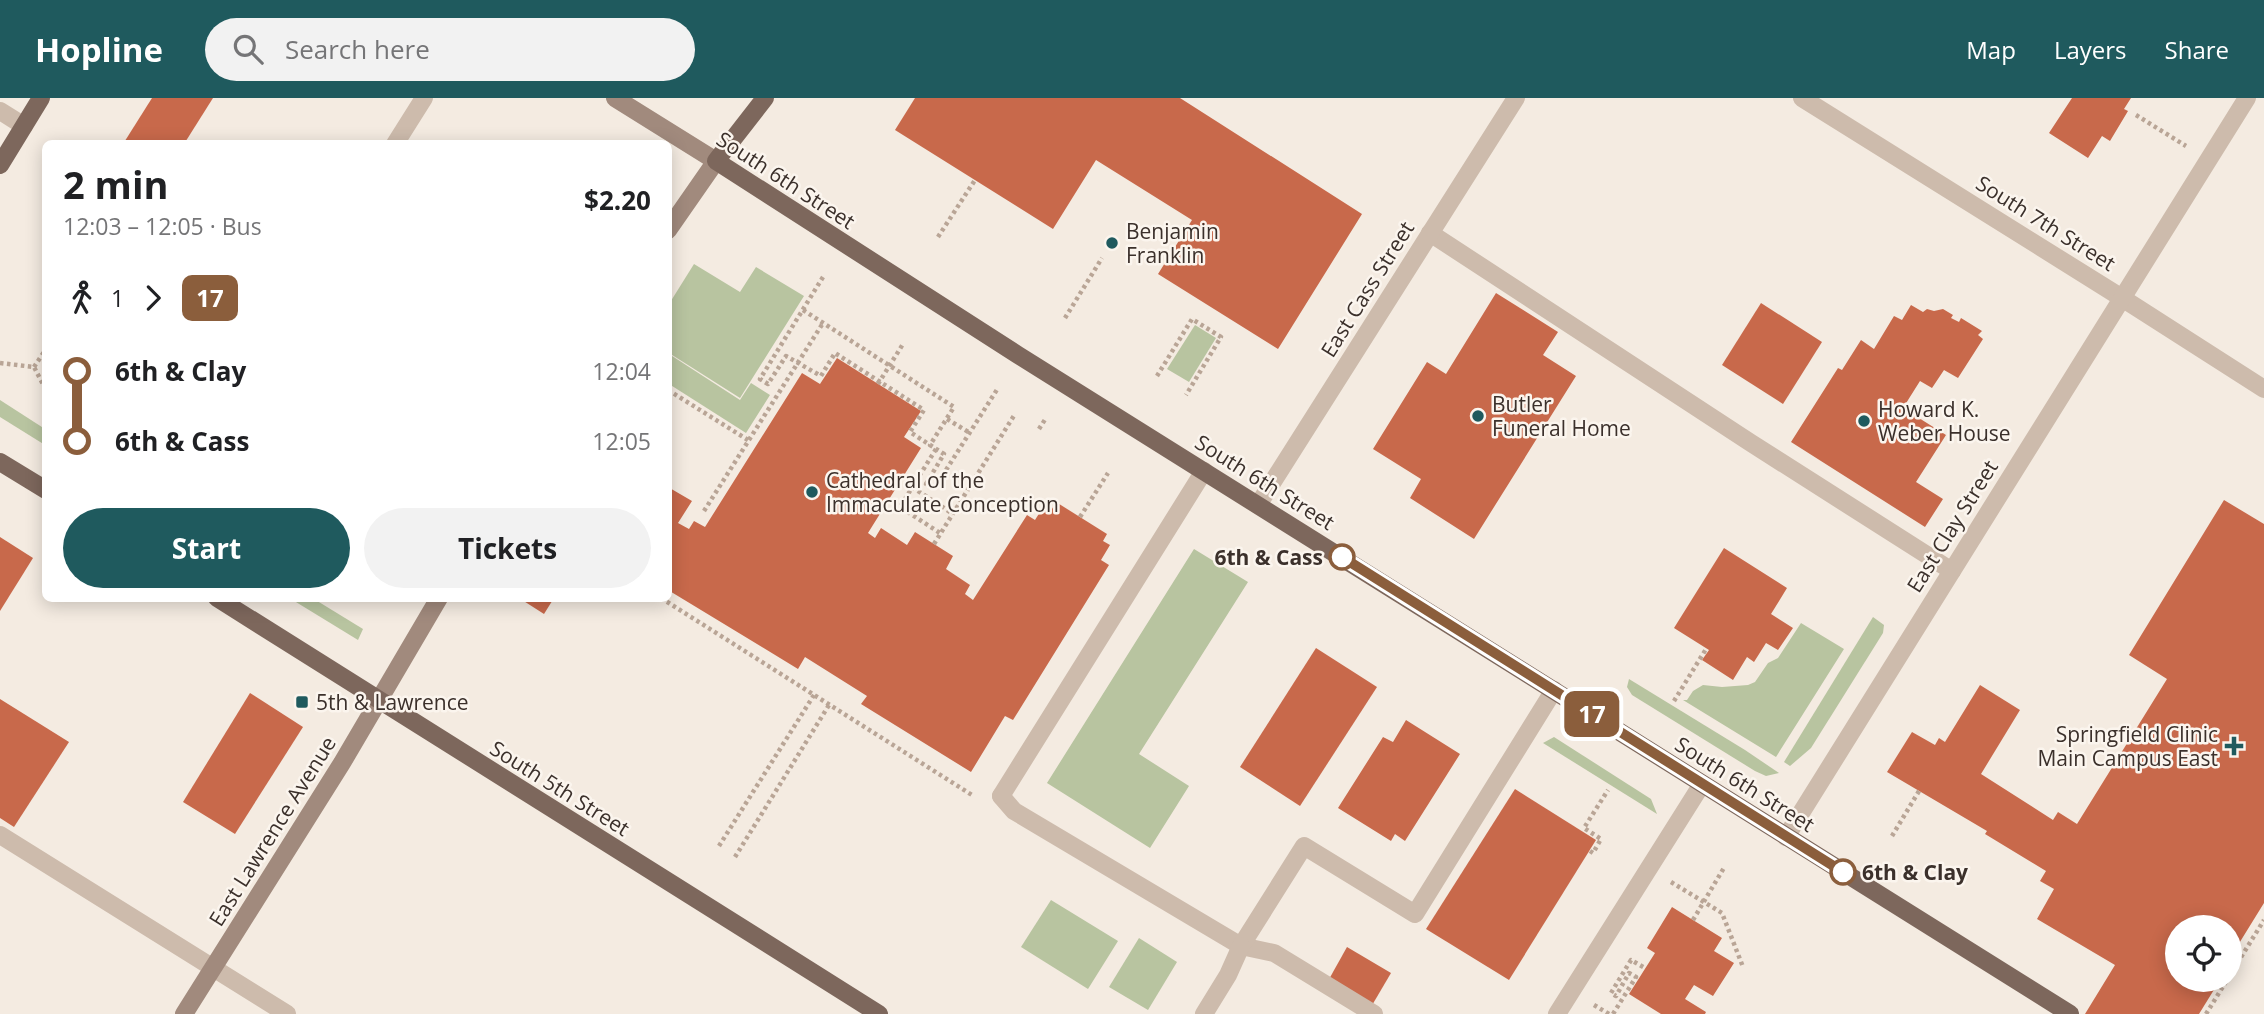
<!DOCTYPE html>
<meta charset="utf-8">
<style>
body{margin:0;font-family:"Open Sans",sans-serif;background:#f2f2f2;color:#202124;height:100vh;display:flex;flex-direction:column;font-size:26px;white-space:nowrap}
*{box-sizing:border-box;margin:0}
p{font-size:23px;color:#757577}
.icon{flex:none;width:38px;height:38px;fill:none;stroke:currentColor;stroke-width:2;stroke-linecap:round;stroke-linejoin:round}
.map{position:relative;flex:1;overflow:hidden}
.panel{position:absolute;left:42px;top:42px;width:630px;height:462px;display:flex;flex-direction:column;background:#fff;border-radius:10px;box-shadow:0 4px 18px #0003}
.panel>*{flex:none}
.badge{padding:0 14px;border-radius:10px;font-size:24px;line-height:46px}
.controls{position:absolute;left:2165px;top:817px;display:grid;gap:14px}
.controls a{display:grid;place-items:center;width:77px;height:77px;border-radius:50%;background:#fff;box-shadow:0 4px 18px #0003;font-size:35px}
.map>.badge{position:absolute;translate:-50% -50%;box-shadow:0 0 0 4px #fff}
.legs{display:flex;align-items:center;gap:10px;height:77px;padding:0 21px;font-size:23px}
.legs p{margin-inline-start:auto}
.head{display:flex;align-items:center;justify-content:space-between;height:119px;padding:0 21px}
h1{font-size:38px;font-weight:700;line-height:52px}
.button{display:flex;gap:14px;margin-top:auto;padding:14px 21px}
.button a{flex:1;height:80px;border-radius:42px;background:#1f5a5e;color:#fff;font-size:28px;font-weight:700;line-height:80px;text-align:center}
.button a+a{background:#f2f2f2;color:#202124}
ul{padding:0 21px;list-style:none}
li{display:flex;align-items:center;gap:24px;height:70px;font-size:26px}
li i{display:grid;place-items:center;width:10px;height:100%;margin:0 9px;background:currentColor}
li i::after{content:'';width:18px;height:18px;margin:-9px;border:5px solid;border-radius:50%;background:#fff}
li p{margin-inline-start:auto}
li:first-child i{background:linear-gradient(#0000 50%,currentColor 0)}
li:last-child i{background:linear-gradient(currentColor 50%,#0000 0)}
header{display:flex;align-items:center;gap:42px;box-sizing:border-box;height:98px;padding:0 35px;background:#1f5a5e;color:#fff}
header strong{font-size:33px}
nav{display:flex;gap:38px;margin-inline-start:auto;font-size:24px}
.search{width:490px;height:63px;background:#f2f2f2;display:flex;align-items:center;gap:18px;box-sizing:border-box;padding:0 24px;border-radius:38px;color:#757577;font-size:26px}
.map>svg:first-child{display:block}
.green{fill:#b8c4a0}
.building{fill:#c8694b}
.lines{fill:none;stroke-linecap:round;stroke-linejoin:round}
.path{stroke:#b9a596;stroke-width:4.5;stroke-dasharray:3.5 3.5;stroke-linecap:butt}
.lane{stroke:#cdbbac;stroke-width:18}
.street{stroke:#cdbbac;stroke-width:18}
.secondary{stroke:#a18a7d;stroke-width:18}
.primary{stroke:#7d675c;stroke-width:18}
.line-1-casing{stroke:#fff;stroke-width:16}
.line-1{stroke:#8b5e3c;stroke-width:10}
.poi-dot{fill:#1f5a5e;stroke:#fbf5ee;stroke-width:2.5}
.stop-1-dot{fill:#fff;stroke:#8b5e3c;stroke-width:3.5}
.labels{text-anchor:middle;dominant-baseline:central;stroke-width:5;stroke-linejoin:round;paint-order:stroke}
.street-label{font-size:21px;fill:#3b302b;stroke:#fbf5ee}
.poi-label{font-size:21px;fill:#3b302b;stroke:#fbf5ee;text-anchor:start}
.stop-label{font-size:21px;font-weight:bold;fill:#3b302b;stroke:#fbf5ee;text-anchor:end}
</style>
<header>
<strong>Hopline</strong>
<div class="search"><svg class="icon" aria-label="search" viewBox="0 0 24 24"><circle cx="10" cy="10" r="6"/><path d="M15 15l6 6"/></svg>Search here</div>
<nav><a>Map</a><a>Layers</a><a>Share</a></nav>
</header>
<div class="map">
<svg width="2264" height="916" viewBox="0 0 2264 916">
<rect width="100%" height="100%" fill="#f4ebe1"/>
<!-- green -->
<g class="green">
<polygon points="694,166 740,194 756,169 804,198 740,300 669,255 669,206"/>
<polygon points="1195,227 1216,240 1189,284 1167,271"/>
<polygon points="669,256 740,302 751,285 770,297 746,335 669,286"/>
<polygon points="0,302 45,331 45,347 0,319"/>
<polygon points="1194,451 1248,484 1139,656 1189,688 1150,750 1047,685"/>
<polygon points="291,501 314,501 363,531 358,542"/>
<polygon points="1873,519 1884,527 1883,535 1811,650 1790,668 1784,664"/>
<polygon points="1801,525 1844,551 1776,659 1683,602 1687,602 1693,593 1703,587 1722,589 1748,587 1755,584 1768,565 1778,560"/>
<polygon points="1629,581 1745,652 1779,675 1766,678 1755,673 1632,597 1627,589"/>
<polygon points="1554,639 1651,701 1657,716 1543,645"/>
<polygon points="1051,802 1118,843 1088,891 1021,849"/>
<polygon points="1139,840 1177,864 1148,912 1109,889"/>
</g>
<!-- building -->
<g class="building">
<polygon points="152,0 213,0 184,46 123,46"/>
<polygon points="915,0 1180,0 1362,116 1278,251 1158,176 1192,122 1096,62 1053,131 895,32"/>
<polygon points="2072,0 2131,0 2124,11 2128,13 2110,43 2102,38 2088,60 2049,35"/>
<polygon points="1496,195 1558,234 1543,257 1576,278 1474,441 1410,400 1421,381 1373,351 1427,264 1446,276"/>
<polygon points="1761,205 1822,244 1783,306 1722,267"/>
<polygon points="1911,207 1923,214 1927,211 1934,213 1943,211 1953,217 1951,220 1959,224 1961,220 1982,233 1978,237 1983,241 1958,280 1944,272 1932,290 1920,283 1903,310 1946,337 1916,384 1943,401 1925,429 1791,344 1838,270 1842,272 1861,242 1874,251 1894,218 1902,222"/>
<polygon points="837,260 921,313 904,339 921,350 868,435 875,440 881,430 907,447 915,434 953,458 946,471 970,487 965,496 973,502 1027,417 1035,422 1045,406 1052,411 1056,404 1107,436 1103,443 1110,447 1101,462 1109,467 1013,622 1005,618 971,674 861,606 867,598 805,559 798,571 668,492 668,389 692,403 678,425 689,431 694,423 705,429 802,275 820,286"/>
<polygon points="2224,402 2264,426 2264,805 2230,860 2230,830 2177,830 2177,882 2220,882 2199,916 2085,916 2115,867 2037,821 2054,791 2040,783 2046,773 1985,736 1987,733 1887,674 1912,634 1935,647 1939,640 1945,644 1980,587 2020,612 1981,676 2053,722 2058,714 2077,726 2167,581 2129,557"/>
<polygon points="0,439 33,460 0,513"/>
<polygon points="1724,450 1787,490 1771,516 1793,530 1778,552 1766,545 1754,564 1747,559 1733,582 1702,562 1709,552 1674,530"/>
<polygon points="519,500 554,500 544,516"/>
<polygon points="1316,550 1377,589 1300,708 1240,669"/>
<polygon points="250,595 303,629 235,736 183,704"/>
<polygon points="0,601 69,644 14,729 0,720"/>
<polygon points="1406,622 1460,656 1405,743 1395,736 1391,743 1338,710 1383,639 1393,644"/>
<polygon points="1515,691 1596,742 1509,882 1426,831"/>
<polygon points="1672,809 1722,840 1714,853 1734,865 1713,898 1694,887 1685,901 1706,914 1705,916 1661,916 1629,896 1655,855 1647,850"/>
<polygon points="1347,849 1391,875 1371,909 1328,883"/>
</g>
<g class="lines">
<!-- path -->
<g class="path">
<polyline points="2136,17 2186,48"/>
<polyline points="938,139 975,82"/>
<polyline points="823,179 760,281 768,286 786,258 821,278 835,255 924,312 910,334 930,347"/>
<polyline points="803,212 954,309 930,347 944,356 926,386 934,391 998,290"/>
<polyline points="1065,220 1102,160"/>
<polyline points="0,265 34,269 46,292"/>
<polyline points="34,269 46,251"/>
<polyline points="1157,278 1192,221 1221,239 1186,297"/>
<polyline points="878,286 903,246"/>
<polyline points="668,292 748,342"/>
<polyline points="947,321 970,335"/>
<polyline points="1039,331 1046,320"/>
<polyline points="936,351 900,409 940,435"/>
<polyline points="912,389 953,416"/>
<polyline points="704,413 823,225"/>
<polyline points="1080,419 1108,375"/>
<polyline points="934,446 1015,316"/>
<polyline points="661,500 972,697"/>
<polyline points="1674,603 1706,551"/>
<polyline points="1892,738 1919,693"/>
<polyline points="719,748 814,597"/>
<polyline points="1590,753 1593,755 1601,741 1584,730 1608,692"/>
<polyline points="735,759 829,607"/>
<polyline points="1671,784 1722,815 1743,869"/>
<polyline points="1693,822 1725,768"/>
<polyline points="2230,877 2264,822"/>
<polyline points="1594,907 1609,916"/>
<polyline points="1613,916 1636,879 1629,875 1616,898 1611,895 1631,862 1645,870"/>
<polyline points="2206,916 2227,882"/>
</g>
<!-- lane -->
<g class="lane">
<polyline points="0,13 24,28"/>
<polyline points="1430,135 1751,345 1952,473"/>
<polyline points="1001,698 1014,713 1241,848 1274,855 1374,916"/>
<polyline points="0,737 287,916"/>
<polyline points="1241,848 1304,748 1415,816 1554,592"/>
</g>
<!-- street -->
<g class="street">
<polyline points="1802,0 2122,200 2264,291"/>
<polyline points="395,46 424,0"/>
<polyline points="1258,407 1516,0"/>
<polyline points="1001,698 1204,373"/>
<polyline points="1786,739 2247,0"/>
<polyline points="1204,916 1228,877 1241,848"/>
<polyline points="1557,916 1702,686"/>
</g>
<!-- secondary -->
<g class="secondary">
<polyline points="615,0 716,63 668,132"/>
<polyline points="184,916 342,665 439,500"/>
</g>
<!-- primary -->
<g class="primary">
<polyline points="765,0 716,63 1018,257 2070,916"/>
<polyline points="0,67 41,0"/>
<polyline points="0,364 46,392"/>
<polyline points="217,500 879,916"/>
</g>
</g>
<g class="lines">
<defs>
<polyline id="line-1" points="1342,459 1843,774"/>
</defs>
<!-- line-1 casing -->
<use href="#line-1" class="line-1-casing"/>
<!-- line-1 -->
<use href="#line-1" class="line-1"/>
</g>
<!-- markers -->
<g class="poi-dot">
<circle cx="1112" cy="145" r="7"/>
<circle cx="1478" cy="318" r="7"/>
<circle cx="1864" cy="323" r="7"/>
<circle cx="812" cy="394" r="7"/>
<rect x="295" y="597" width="14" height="14" rx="3.5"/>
<path d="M2230.5 637.5h7v7h7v7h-7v7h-7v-7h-7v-7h7z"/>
</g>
<g class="stop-1-dot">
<circle cx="1342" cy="459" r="12"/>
<circle cx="1843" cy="774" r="12"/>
</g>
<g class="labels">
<!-- street labels -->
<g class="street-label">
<text transform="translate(786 82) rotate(33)">South 6th Street</text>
<text transform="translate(2046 125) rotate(32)">South 7th Street</text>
<text transform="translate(1367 191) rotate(-58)">East Cass Street</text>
<text transform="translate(1265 384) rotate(32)">South 6th Street</text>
<text transform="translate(1952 428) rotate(-58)">East Clay Street</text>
<text transform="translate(1745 686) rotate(32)">South 6th Street</text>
<text transform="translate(560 690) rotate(32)">South 5th Street</text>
<text transform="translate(272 733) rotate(-58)">East Lawrence Avenue</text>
</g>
<!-- poi labels -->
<g class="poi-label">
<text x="1126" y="133">Benjamin<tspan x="1126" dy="24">Franklin</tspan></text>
<text x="1492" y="306">Butler<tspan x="1492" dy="24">Funeral Home</tspan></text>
<text x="1878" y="311">Howard K.<tspan x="1878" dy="24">Weber House</tspan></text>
<text x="826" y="382">Cathedral of the<tspan x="826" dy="24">Immaculate Conception</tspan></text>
<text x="316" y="604">5th &amp; Lawrence</text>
<text x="2218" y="636" text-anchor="end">Springfield Clinic<tspan x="2218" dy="24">Main Campus East</tspan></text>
</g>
<!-- stop labels -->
<g class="stop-label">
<text x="1323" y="459">6th &amp; Cass</text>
<text x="1862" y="774" text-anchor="start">6th &amp; Clay</text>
</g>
</g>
</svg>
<div class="controls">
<a><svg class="icon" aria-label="locate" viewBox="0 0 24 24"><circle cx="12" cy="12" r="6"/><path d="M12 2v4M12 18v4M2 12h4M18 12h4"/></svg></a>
</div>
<b class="badge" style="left:1592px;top:616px;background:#8b5e3c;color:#fff">17</b>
<section class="panel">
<div class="head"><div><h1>2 min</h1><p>12:03 – 12:05 · Bus</p></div><b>$2.20</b></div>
<div class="legs"><svg class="icon" aria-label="walk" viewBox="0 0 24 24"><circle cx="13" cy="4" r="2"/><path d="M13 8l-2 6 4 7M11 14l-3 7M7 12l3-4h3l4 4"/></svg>1<svg class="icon" aria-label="forward" viewBox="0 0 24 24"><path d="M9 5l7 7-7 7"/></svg><b class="badge" style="background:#8b5e3c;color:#fff">17</b></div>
<ul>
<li><i style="color:#8b5e3c"></i><b>6th &amp; Clay</b><p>12:04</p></li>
<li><i style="color:#8b5e3c"></i><b>6th &amp; Cass</b><p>12:05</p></li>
</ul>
<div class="button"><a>Start</a><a>Tickets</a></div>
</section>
</div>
